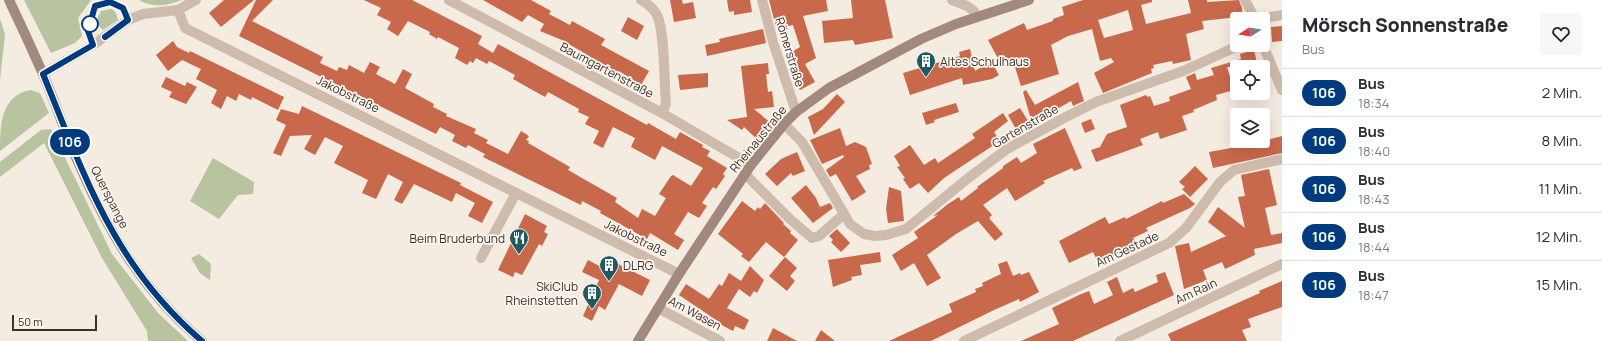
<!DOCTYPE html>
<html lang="de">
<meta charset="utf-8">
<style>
body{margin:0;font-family:Manrope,sans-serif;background:#f7f7f7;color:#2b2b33;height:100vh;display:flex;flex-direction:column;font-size:15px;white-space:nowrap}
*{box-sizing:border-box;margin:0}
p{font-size:13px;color:#7c7c81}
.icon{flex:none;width:22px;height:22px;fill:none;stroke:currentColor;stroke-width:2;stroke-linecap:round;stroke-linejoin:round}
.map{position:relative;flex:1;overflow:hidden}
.sheet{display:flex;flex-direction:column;background:#fff;width:320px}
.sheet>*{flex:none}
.badge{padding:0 8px;border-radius:13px;font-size:14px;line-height:26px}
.needle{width:26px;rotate:258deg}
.controls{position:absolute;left:1230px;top:12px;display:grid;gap:8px}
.controls a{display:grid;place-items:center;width:40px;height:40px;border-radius:4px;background:#fff;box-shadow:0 4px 16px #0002;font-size:20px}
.scale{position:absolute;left:12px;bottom:10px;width:85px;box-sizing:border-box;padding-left:4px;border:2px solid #3b302b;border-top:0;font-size:11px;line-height:14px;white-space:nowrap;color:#3b302b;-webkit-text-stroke:3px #fbf5ee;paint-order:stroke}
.map>.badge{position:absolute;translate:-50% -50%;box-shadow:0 0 0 2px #fff}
.round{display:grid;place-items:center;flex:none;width:42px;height:42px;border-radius:4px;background:#f7f7f7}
.head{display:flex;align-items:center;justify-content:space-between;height:68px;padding:0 20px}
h1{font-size:19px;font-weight:800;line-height:30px}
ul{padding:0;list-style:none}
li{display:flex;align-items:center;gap:12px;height:48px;padding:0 20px;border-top:1px solid #e1e1e2}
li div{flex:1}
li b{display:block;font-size:15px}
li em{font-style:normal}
li .badge{min-width:44px;font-weight:700;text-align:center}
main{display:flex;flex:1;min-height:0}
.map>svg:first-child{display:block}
.green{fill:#b8c4a0}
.building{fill:#c8694b;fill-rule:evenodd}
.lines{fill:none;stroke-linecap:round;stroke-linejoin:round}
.street{stroke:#cdbbac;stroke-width:10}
.secondary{stroke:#a18a7d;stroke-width:10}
.line-casing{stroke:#fff;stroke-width:9}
.line{stroke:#003b80;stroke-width:6}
.stop-dot{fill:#fff;stroke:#003b80;stroke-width:2}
.labels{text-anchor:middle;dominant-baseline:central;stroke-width:3.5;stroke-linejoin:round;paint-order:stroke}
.street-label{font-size:12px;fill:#3b302b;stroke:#fbf5ee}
.poi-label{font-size:12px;fill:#3b302b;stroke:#fbf5ee;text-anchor:start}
</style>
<main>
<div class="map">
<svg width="1282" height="341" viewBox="0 0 1282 341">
<rect width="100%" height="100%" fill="#f4ebe1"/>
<!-- green -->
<g class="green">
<polygon points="24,0 91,0 78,18 82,36 75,43 51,53"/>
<path d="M 139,0 L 181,0 C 168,6 152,8 139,0 Z"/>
<polygon points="112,9 116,13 118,20 103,30 98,25 98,17 101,11"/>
<polygon points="0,19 5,34 0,80"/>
<path d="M 31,90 L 40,93 L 49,113 L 0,151 C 0,127 0,95 31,90 Z"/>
<polygon points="51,129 112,254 158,313 188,341 148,341 147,331 102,258 44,143 0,177 0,162 41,130"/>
<polygon points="213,158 254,182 253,194 238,195 219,219 190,201"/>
<polygon points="199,254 211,264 210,280 200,273 191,258"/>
</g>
<!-- building -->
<g class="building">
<polygon points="224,0 254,0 221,27 209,13"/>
<polygon points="256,0 273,0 252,21 323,57 320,63 337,71 339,67 347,70 349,65 364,73 370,62 380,67 376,74 395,84 403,69 412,74 405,88 434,104 433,107 447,114 446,116 476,129 474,133 488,140 486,143 508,154 521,131 529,136 526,140 529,141 528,143 570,167 568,170 617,198 615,202 638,218 642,209 655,216 666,198 659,194 671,176 673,175 691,186 703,168 662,146 655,160 631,147 635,138 613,127 603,148 593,143 599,131 585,124 589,117 578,112 579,109 548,92 545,97 536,92 513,79 515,75 489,61 487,64 476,58 473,63 470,61 467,65 455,58 459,48 438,37 437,39 429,34 430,32 408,21 398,36 387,29 391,22 377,15 381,8 364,0 412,0 482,36 478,44 493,53 498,44 647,125 648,123 676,139 680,132 703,145 702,147 710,151 707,156 727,168 723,174 725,176 716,189 713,187 702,203 707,206 699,218 688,212 674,234 684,240 678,250 650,233 647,239 600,213 601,211 582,201 581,205 483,157 485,154 468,145 466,148 452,141 455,135 440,127 436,134 239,36"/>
<polygon points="483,0 531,0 551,11 549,14 570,25 572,21 605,39 601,45 649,71 641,85 619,71 618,73 562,40 540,31 544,24 528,15 522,22"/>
<polygon points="670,0 682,0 683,4 693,2 696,18 674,22"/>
<polygon points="727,0 750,0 752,12 734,15 734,11 729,12"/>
<polygon points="769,0 826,0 828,11 803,16 816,58 805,64 815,82 800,90 790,72 793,70 785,56 800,47 793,25 780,28 780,26 776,27"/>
<polygon points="851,0 885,0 893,38 855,45 853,40 824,43 822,21 853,18"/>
<path d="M 1083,0 L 1152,0 L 1152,2 L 1141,5 L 1146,24 L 1191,13 L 1188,0 L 1207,0 L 1207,2 L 1239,0 L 1242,8 L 1243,19 L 1229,18 L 1202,21 L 1204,29 L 1186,34 L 1191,60 L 1173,64 L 1172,61 L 1153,65 L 1154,68 L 1151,69 L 1152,73 L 1103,93 L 1094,73 L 1114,62 L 1111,58 L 1100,61 L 1092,29 L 1068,36 L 1051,45 L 1059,74 L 1021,86 L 1012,58 L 1001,64 L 988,40 L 1024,23 L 1027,30 L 1053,21 L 1053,19 L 1064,15 L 1062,7 ZM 1128,10 L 1133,30 L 1104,38 L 1098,20 Z"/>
<polygon points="628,17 644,26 637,40 621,31"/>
<polygon points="1282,26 1282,41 1272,42 1271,27"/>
<polygon points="763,29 766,43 707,56 705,45 720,42 719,39"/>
<polygon points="173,41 177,47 189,53 190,51 284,97 278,110 252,97 251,100 239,94 236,101 227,96 221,109 211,103 217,90 196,79 201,69 182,60 168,71 156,55"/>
<polygon points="970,49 975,71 991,61 999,75 992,79 963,85 962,78 910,95 903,73 960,56 959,52"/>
<polygon points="1254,50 1258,67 1227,67 1234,90 1216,95 1217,100 1193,110 1194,112 1182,116 1187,130 1160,139 1158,132 1140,139 1143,145 1096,162 1091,150 1100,147 1107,134 1127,127 1120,105 1146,95 1148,97 1150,96 1154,106 1170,101 1169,97 1191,89 1186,77 1195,73 1197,80 1214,75 1211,68 1241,59 1240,54"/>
<polygon points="768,63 769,74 766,74 768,92 772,91 774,107 754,109 772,124 758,140 744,127 742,130 727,120 747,117 741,66"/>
<polygon points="708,73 708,87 680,90 678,75"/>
<polygon points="166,77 185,86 187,82 197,87 186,104 169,97 172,92 161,87"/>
<polygon points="1078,82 1084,101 1073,106 1071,101 1050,113 1051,115 1032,123 1023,92 1026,90 1035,105"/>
<polygon points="837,94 845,102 814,135 808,117 823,109"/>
<polygon points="956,103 959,112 934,120 935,122 926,125 922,113"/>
<polygon points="302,106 461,183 460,185 493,202 482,223 468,216 475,203 456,193 452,202 414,184 402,204 394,200 403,182 388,174 376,199 362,193 368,180 334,163 343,146 325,137 315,155 304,149 312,135 290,136 281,156 273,153 286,125 276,120 281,109 299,114"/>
<polygon points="1020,108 1030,124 1017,131 1008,115"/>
<polygon points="1003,113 1008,121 994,132 1000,141 944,178 928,193 919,183 910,189 903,179 905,178 897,167 900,166 894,156 910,145 924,165 935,158 938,163 975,138 972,134"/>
<polygon points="1091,119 1095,129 1085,133 1081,123"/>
<polygon points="840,128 846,146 855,142 866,147 872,164 869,165 870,169 856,176 866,192 852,201 836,174 830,177 826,170 844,157 843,155 822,164 810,140"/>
<polygon points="1065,128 1082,168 1074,171 1072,168 1043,181 1045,183 1015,201 1007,188 983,205 992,215 989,218 1003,234 995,241 978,221 956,234 927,255 941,278 927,286 914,263 901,271 892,255 918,238 914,232 938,215 933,216 948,204 959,197 961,201 978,188 977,187 1003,168 1003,166 1017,157 1021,163 1037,153 1033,144"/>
<polygon points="1282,136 1282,153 1213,168 1209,152 1242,146 1241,141 1263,141"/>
<polygon points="797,152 805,171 793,176 791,173 777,186 765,174 781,159"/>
<polygon points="1195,166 1208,179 1190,197 1182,189 1185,187 1179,182"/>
<polygon points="1269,169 1277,205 1265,208 1271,235 1282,233 1282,243 1254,249 1255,255 1225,269 1222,262 1203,270 1207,280 1184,289 1175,246 1189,243 1191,252 1226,236 1208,222 1218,207 1245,228 1238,197 1245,196 1241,175"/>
<polygon points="806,185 816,198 820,207 830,203 833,208 813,223 791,198"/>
<polygon points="889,187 901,191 904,221 888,223 886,209"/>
<polygon points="1184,194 1195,204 1190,208 1146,228 1148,231 1133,238 1137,246 1098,262 1093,252 1069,263 1059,241 1105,217 1109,224 1125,217 1126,219 1162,201 1163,203"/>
<polygon points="742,201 755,211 758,207 760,209 765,203 784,223 783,224 791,231 790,233 798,240 784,257 766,242 749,262 741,256 743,254 718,234"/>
<polygon points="525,214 547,226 544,232 548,234 542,246 539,244 522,275 515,272 513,277 498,270"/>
<polygon points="837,229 850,243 841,252 831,242 833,240 829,236"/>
<polygon points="880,252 881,262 860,265 862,275 851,277 852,280 833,287 828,260"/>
<polygon points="785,257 797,268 790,276 795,281 787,291 769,276"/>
<polygon points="588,260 605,269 610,260 650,280 642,296 619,284 605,310 599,306 592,321 583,316 599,280 582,272"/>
<polygon points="1007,261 1013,276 1020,273 1021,275 1029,272 1039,292 1020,302 1019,299 994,310 931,341 889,341 952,312 949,304 976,292 975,289 983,286 982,283 1001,274 998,264"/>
<polygon points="750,266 764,280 757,293 754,291 750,297 739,289 727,308 749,320 744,330 735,326 733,331 718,323 719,322 679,295 686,284 709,299 719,284 722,286 729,273 741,281"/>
<polygon points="1165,272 1174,295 1073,341 1021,341 1059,324 1052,308 1079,295 1089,291 1094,304 1113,295 1107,282 1117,277 1123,293 1133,288 1135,292 1158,282 1156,275"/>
<polygon points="1282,281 1282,307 1248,319 1251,327 1242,330 1247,341 1171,341 1168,334 1260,293 1259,291"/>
<polygon points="773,328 797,341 767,341"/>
<polygon points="821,330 835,341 815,341"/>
</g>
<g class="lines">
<!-- street -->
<g class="street">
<polyline points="449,0 662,113 751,165"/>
<path d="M 641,0 C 648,4 653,8 657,15 C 665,31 664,83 666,104 L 662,113"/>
<polyline points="762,0 773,42 796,112"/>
<polyline points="952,0 967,6 974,11 976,17"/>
<polyline points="1245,0 1255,19"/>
<polyline points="178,10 185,28 679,274"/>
<polyline points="1260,19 1282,15"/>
<polyline points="1263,45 1282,90"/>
<polyline points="43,74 93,45 128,20 143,14 178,10 196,0"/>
<polyline points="784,124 802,142 850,224 864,234 875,236 886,235 906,229 967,179 1007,149 1064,118 1096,102 1183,71 1240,45"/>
<polyline points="745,174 791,220 812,238 819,236 844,214"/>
<polyline points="481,258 516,193"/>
<polyline points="658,308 720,341"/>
<polyline points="964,341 1169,243 1186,228 1220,182 1234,170 1282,159"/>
<polyline points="1120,341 1282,264"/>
</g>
<!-- secondary -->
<g class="secondary">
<path d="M 9,0 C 21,25 32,49 43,74 C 56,104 66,135 79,164 C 109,234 144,292 202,341"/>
<polyline points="638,341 679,274 751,165 784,124 796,112 829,88 921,39 956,24 1029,0"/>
</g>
</g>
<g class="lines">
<defs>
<path id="line" d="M 105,37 L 128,20 L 123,8 L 110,2 L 95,6 L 88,31 L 93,45 L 43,74 C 85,177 114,266 202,341"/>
</defs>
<!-- line casing -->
<use href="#line" class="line-casing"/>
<!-- line -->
<use href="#line" class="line"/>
</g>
<!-- icons -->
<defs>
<symbol id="building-pin" viewBox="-11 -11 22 30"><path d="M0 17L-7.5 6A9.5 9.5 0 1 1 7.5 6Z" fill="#1f5a5e" stroke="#fbf5ee"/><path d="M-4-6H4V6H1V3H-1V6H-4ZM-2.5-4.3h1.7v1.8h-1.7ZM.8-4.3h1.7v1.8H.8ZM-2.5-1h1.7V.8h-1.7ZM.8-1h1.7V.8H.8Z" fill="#fff"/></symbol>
<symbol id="restaurant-pin" viewBox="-11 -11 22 30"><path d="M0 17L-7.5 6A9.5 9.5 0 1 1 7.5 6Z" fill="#1f5a5e" stroke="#fbf5ee"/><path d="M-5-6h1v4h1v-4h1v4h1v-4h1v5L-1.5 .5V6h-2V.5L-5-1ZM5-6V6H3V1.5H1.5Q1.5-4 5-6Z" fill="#fff"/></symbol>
</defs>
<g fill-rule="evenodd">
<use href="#building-pin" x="915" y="50" width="22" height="30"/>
<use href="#restaurant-pin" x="508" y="227" width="22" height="30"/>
<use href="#building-pin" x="598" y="254" width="22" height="30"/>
<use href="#building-pin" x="581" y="282" width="22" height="30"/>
</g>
<!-- markers -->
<circle class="stop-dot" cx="90" cy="24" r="8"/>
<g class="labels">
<!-- street labels -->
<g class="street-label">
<text transform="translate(790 52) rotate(73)">Römerstraße</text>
<text transform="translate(607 70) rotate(28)">Baumgartenstraße</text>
<text transform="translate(348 94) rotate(26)">Jakobstraße</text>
<text transform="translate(1025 126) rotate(-30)">Gartenstraße</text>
<text transform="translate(758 139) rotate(-51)">Rheinaustraße</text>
<text transform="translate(110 197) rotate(63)">Querspange</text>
<text transform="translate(636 238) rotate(26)">Jakobstraße</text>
<text transform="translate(1127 249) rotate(-25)">Am Gestade</text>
<text transform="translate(1196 291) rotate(-25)">Am Rain</text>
<text transform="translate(695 313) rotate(28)">Am Wasen</text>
</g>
<!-- poi labels -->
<g class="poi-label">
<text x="940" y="61">Altes Schulhaus</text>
<text x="505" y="238" text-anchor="end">Beim Bruderbund</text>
<text x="623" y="265">DLRG</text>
<text x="578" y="286" text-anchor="end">SkiClub<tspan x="578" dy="14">Rheinstetten</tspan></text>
</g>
</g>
</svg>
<div class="controls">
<a><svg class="needle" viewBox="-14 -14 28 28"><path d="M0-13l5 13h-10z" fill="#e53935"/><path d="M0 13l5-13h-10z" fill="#7c7c81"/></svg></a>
<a><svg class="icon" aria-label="locate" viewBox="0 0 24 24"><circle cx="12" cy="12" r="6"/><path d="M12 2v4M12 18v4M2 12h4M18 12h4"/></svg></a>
<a><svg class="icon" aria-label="layers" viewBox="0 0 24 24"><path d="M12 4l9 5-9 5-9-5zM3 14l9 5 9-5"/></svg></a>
</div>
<div class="scale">50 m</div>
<b class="badge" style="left:70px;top:142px;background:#003b80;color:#fff">106</b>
</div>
<section class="sheet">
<div class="head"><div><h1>Mörsch Sonnenstraße</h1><p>Bus</p></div><a class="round"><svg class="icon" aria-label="heart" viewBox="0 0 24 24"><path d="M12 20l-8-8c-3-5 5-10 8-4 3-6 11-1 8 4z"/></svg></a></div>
<ul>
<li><span class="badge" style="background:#003b80;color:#fff">106</span><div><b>Bus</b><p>18:34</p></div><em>2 Min.</em></li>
<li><span class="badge" style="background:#003b80;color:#fff">106</span><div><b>Bus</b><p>18:40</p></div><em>8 Min.</em></li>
<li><span class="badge" style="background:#003b80;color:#fff">106</span><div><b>Bus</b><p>18:43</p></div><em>11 Min.</em></li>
<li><span class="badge" style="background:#003b80;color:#fff">106</span><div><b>Bus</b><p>18:44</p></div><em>12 Min.</em></li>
<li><span class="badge" style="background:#003b80;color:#fff">106</span><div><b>Bus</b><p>18:47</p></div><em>15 Min.</em></li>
</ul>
</section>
</main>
